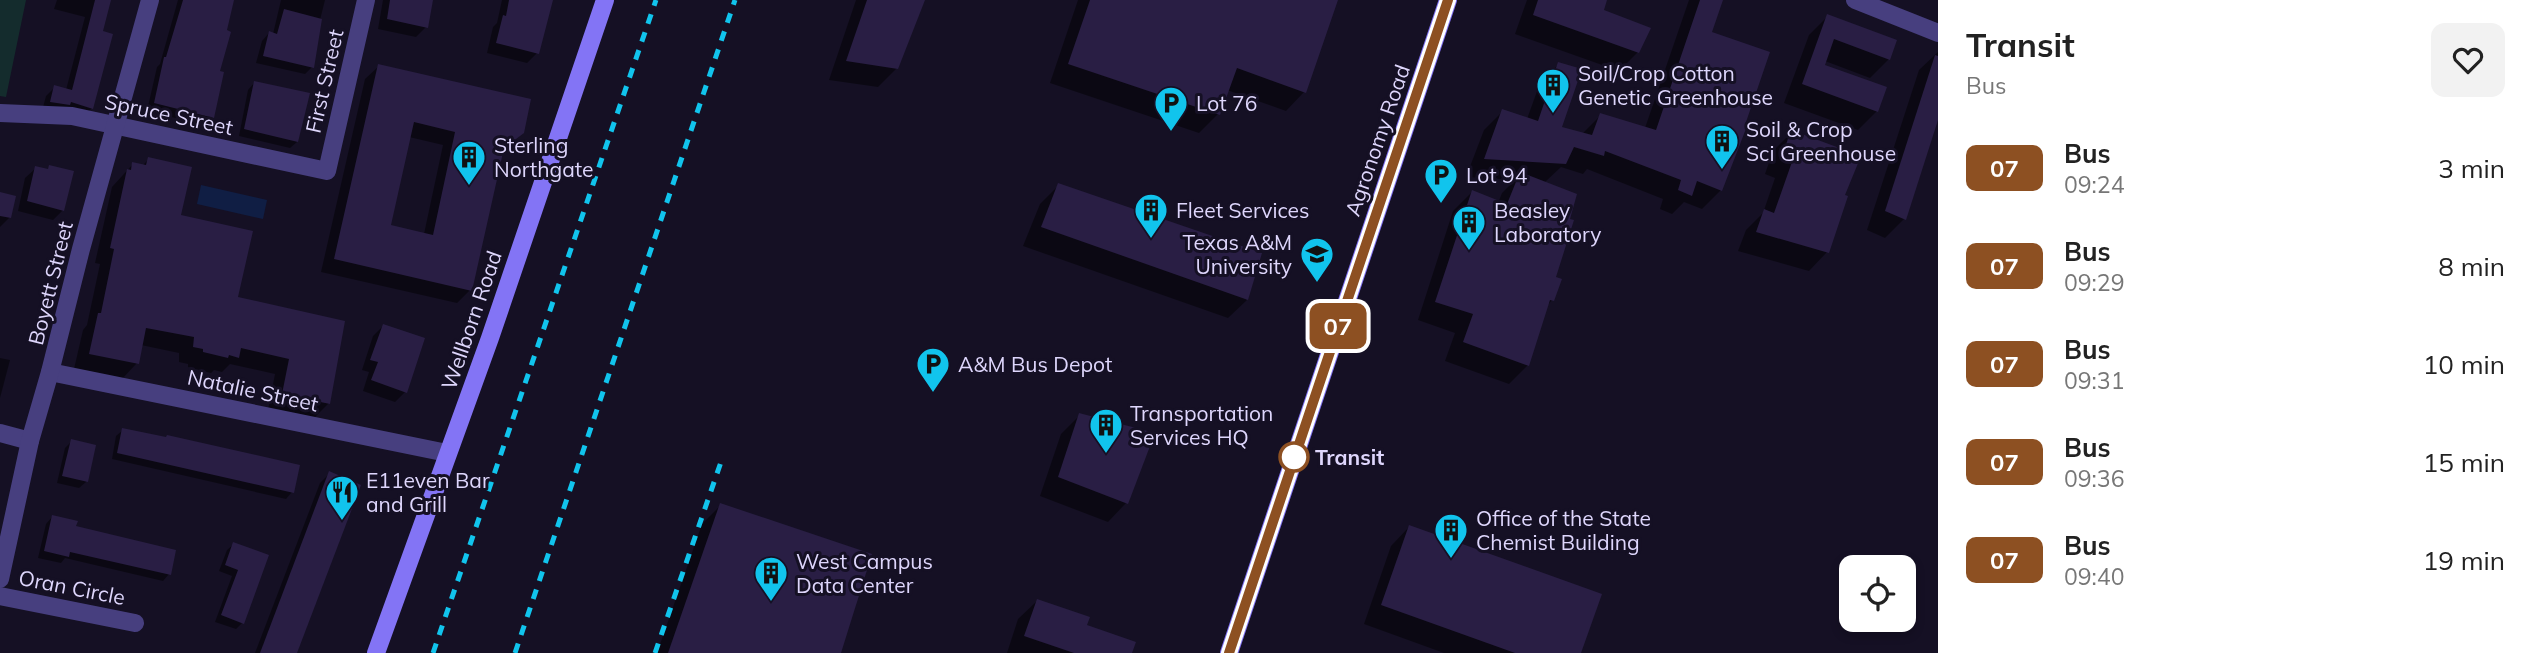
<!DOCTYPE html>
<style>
body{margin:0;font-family:Mulish,sans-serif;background:#f2f2f2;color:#222;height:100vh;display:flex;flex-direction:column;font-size:26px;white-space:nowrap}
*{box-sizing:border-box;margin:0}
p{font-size:23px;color:#767676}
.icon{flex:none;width:38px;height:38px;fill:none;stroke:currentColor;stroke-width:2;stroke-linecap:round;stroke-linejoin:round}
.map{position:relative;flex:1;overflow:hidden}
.sheet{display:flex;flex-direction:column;background:#fff;width:595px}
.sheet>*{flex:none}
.badge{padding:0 14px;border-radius:10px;font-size:24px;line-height:46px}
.fabs{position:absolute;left:1839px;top:555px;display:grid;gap:14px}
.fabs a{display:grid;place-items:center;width:77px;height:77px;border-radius:14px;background:#fff;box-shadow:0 4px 10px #0003;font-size:35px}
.map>.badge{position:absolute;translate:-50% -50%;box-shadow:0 0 0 4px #fff}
.round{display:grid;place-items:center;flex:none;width:74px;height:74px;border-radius:14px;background:#f2f2f2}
.headline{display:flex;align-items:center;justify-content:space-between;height:119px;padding:0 28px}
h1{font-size:33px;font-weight:700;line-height:52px}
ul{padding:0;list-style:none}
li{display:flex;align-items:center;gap:21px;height:98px;padding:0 28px}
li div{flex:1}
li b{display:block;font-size:26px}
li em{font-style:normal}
li .badge{min-width:77px;font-weight:700;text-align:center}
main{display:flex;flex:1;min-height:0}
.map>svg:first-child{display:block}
.green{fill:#142c2d}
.water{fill:#101e44}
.shadow{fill:#0007;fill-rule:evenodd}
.building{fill:#291e44;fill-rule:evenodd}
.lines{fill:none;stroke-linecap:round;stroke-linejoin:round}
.street{stroke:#473f7f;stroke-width:18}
.secondary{stroke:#8374f5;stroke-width:18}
.rail{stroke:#11c4ed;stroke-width:5;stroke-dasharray:10 9;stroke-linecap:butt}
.line-casing{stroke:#fff;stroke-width:16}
.line{stroke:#8d5022;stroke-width:10}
.stop-dot{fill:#fff;stroke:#8d5022;stroke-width:3.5}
.labels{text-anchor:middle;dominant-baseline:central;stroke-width:6;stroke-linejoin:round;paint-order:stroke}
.poi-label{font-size:21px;fill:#ded6fc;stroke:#151024;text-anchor:start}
.street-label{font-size:21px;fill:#ded6fc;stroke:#151024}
.stop-label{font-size:21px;font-weight:bold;fill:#ded6fc;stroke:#151024;text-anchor:start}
</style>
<main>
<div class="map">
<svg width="1938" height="653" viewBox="0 0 1938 653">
<rect width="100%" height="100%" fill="#151024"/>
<!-- green -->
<polygon class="green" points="0,0 26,0 6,97 0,96"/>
<!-- water -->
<polygon class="water" points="201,185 267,200 263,219 197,204"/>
<!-- shadow -->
<g class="shadow">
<polygon points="57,0 109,0 101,32 92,108 83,117 42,111 46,96 55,87 66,90 85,17 54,9"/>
<polygon points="178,0 232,0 217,72 212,117 204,125 147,111 157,67 160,64"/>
<polygon points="281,0 325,0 314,44 312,67 305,74 256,63 262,41 269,33 273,34"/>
<polygon points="383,0 432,0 426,27 416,37 378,29"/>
<polygon points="502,0 551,0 537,53 527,63 487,53 493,27 497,23"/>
<polygon points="856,0 923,0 897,68 878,87 829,80"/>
<polygon points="1078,0 1337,0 1304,92 1286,111 1227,90 1218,114 1199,133 1050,83"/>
<polygon points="1527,0 1605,0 1602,11 1638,52 1619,71 1515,34"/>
<polygon points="1689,0 1721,0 1709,33 1721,190 1702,209 1684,202 1672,214 1660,209 1663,199 1587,169 1583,174 1561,167 1544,183 1554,278 1552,300 1547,306 1528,365 1509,384 1445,361 1455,333 1418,320 1453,211 1472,192 1498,203 1502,193 1515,180 1466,177 1484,130 1503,111 1527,119 1540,83 1559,64 1559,128 1582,134 1601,115 1645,128"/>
<polygon points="1828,16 1889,59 1870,78 1825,61 1823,66 1877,111 1858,130 1784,103 1809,35"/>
<polygon points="1938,52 1938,114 1904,219 1885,238 1867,230 1919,70"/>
<path d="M 379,66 L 522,132 L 501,151 L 470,290 L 457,303 L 321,272 L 365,79 ZM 409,137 L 443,145 L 424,234 L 389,227 Z"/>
<polygon points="254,83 297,142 290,148 239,136 248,90"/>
<polygon points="1792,132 1843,196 1827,252 1809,271 1738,251 1746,230 1763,213 1775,178 1765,174 1773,151"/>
<polygon points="149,159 179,217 236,298 329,403 313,419 268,410 275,374 230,364 222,372 214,370 211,373 188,367 188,364 179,362 179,353 141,345 137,363 122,379 74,369 83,330 87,325 100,264 95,263 112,187 133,164 142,166"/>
<polygon points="50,167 63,210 53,220 18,211 25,178 36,168 46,171"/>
<polygon points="1059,185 1247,300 1228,318 1023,246 1040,204"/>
<polygon points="0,194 10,217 0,227"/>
<polygon points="383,326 405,392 395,402 363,391 369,372 362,370 373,336"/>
<polygon points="0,358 10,360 0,398"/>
<polygon points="1080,415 1153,434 1126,503 1108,522 1040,496 1061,434"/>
<polygon points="123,430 292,492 286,499 112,459 116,436"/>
<polygon points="72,441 86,482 79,488 57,483 65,448"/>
<polygon points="330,473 295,653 255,653 320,483"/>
<polygon points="721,505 839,653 657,653 702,524"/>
<polygon points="52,517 74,528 169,574 163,581 65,558 61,563 38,558 46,524"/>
<polygon points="1409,527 1579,653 1444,653 1364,624 1391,546"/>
<polygon points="234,544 267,556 242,623 236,629 215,622 232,576 219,571 227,550"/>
<polygon points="1037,601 1085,626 1130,653 1007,653 1018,619"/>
</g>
<!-- building -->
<g class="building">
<polygon points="95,0 111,0 103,31 113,34 93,109 71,102 70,105 50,102 54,85 72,90"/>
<polygon points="183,0 234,0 227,30 231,32 220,71 224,72 214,118 154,103 164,57 166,57"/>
<polygon points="390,0 433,0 428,28 387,19"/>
<polygon points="509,0 553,0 539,54 496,43 503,15 506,16"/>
<polygon points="867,0 925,0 898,69 846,61"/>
<polygon points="1090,0 1338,0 1306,93 1237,68 1220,115 1068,64"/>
<polygon points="1538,0 1607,0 1604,10 1651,28 1639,53 1533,15"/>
<polygon points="1700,0 1723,0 1712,32 1770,52 1745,125 1747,126 1722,191 1697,181 1692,196 1678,190 1681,180 1605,151 1604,156 1574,147 1566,164 1484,159 1502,109 1538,121 1558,62 1582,69 1562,127 1592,135 1600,113 1656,130"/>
<polygon points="284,9 322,19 314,68 263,56 269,31 277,34"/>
<polygon points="1827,14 1897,40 1890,60 1834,39 1825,65 1887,87 1878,112 1802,84"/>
<polygon points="1935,55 1938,56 1938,120 1906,220 1885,211"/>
<path d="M 378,64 L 531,99 L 524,133 L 504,148 L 472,291 L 334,259 ZM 414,122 L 455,132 L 433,235 L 391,225 Z"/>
<polygon points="254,81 310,93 298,142 244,129"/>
<polygon points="1791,130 1861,156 1845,195 1848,196 1829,253 1756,232 1764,209 1774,213 1793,159 1782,156"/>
<polygon points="148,157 192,167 181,215 253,231 238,297 345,321 330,404 282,394 289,359 241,348 239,358 229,355 228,358 203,352 203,349 193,347 194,337 146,328 139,364 89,354 98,313 101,313 114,249 110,248 127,169 131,170 132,162 146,165"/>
<polygon points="49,165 74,171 64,211 27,201 35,166 48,169"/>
<polygon points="1520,172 1577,194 1570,219 1574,220 1556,277 1562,279 1554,301 1550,300 1529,366 1463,342 1473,314 1435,302 1472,190 1507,204"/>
<polygon points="1058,183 1262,253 1248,300 1041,227"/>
<polygon points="0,192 16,196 11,218 0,216"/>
<polygon points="383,324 425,338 407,393 371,380 378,362 370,360"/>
<polygon points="1079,413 1155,433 1128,504 1058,477"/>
<polygon points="122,428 166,437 167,435 300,465 294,493 117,453"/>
<polygon points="71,439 96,445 88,482 62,476"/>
<polygon points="329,471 361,485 297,653 260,653"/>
<polygon points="720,503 872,554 841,653 668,653"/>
<polygon points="52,515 78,521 76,526 176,550 171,575 70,552 69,557 44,551"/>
<polygon points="1409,525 1602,594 1581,653 1515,653 1381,605"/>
<polygon points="233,542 269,555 244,624 221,615 238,570 225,565"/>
<polygon points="1037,599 1090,617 1087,625 1136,642 1132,653 1074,653 1024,636"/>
</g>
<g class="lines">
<!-- street -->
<g class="street">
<polyline points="1855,0 1938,33"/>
<polyline points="0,113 72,116 327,171 366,0"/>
<polyline points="50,372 447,453"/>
<polyline points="0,433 30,441"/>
<polyline points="0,579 30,441 50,372 81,249 150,0"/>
<polyline points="0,596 135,623"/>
</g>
<!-- secondary -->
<g class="secondary">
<polyline points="376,653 490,338 605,0"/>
<polyline points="1229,653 1448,0"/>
</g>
<!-- rail -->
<g class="rail">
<polyline points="433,653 656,0"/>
<polyline points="515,653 735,0"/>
<polyline points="655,653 721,462"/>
</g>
</g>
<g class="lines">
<defs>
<polyline id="line" points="1229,653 1448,0"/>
</defs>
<!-- line casing -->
<use href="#line" class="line-casing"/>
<!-- line -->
<use href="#line" class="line"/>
</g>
<!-- icons -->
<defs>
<symbol id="building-pin" viewBox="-11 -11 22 30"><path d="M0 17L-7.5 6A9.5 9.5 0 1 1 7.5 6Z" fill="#11c4ed" stroke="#151024"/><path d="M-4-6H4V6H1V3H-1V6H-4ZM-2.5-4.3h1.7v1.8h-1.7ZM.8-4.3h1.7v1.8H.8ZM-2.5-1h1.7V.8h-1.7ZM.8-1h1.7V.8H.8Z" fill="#111"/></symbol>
<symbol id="parking-pin" viewBox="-11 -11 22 30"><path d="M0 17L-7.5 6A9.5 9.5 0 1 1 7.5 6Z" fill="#11c4ed" stroke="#151024"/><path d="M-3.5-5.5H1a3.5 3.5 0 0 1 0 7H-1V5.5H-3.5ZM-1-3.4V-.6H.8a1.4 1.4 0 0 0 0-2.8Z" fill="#111"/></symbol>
<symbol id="university-pin" viewBox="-11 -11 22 30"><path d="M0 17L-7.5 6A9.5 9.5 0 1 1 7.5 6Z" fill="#11c4ed" stroke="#151024"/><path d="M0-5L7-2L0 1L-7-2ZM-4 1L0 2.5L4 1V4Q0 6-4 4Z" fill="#111"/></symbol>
<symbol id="restaurant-pin" viewBox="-11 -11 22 30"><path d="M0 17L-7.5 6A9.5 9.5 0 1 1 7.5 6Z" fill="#11c4ed" stroke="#151024"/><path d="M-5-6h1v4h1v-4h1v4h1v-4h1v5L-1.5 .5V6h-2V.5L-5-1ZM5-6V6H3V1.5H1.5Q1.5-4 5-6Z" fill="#111"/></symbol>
</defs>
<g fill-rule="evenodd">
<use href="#building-pin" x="1534" y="66" width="38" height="52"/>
<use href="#parking-pin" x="1152" y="84" width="38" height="52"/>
<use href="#building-pin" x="1703" y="122" width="38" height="52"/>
<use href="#building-pin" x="450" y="138" width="38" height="52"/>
<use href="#parking-pin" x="1422" y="156" width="38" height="52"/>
<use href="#building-pin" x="1132" y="191" width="38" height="52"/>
<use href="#building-pin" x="1450" y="203" width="38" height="52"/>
<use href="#university-pin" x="1298" y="235" width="38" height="52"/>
<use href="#parking-pin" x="914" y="345" width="38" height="52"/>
<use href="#building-pin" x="1087" y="406" width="38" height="52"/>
<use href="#restaurant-pin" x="323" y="473" width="38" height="52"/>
<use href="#building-pin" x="1432" y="511" width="38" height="52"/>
<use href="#building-pin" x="752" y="554" width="38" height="52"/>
</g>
<!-- markers -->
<circle class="stop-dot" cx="1294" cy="457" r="14"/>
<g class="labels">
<!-- poi labels -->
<g class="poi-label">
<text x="1578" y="73">Soil/Crop Cotton<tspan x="1578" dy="24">Genetic Greenhouse</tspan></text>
<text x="1196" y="103">Lot 76</text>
<text x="1746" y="129">Soil &amp; Crop<tspan x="1746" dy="24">Sci Greenhouse</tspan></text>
<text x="494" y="145">Sterling<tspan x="494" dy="24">Northgate</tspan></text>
<text x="1466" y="175">Lot 94</text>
<text x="1176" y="210">Fleet Services</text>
<text x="1494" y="210">Beasley<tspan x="1494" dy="24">Laboratory</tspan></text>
<text x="1292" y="242" text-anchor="end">Texas A&amp;M<tspan x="1292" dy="24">University</tspan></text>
<text x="958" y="364">A&amp;M Bus Depot</text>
<text x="1130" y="413">Transportation<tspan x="1130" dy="24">Services HQ</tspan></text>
<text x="366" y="480">E11even Bar<tspan x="366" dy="24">and Grill</tspan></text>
<text x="1476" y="518">Office of the State<tspan x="1476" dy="24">Chemist Building</tspan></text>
<text x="796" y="561">West Campus<tspan x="796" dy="24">Data Center</tspan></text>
</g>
<!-- street labels -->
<g class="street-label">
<text transform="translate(324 81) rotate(-77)">First Street</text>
<text transform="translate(169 114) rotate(12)">Spruce Street</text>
<text transform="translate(1377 140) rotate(-71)">Agronomy Road</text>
<text transform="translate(50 283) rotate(-76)">Boyett Street</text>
<text transform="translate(471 320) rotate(-71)">Wellborn Road</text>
<text transform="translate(253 390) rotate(12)">Natalie Street</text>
<text transform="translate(72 587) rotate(11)">Oran Circle</text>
</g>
<!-- stop labels -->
<g class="stop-label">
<text x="1315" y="457">Transit</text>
</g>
</g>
</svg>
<div class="fabs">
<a><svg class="icon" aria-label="locate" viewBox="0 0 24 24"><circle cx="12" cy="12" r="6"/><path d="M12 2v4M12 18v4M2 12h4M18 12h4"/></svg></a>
</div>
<b class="badge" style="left:1338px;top:326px;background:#8d5022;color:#fff">07</b>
</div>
<section class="sheet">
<div class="headline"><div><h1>Transit</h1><p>Bus</p></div><a class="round"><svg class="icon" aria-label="heart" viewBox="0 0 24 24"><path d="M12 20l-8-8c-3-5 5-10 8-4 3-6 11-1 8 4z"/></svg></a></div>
<ul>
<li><span class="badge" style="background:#8d5022;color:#fff">07</span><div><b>Bus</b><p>09:24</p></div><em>3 min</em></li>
<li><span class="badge" style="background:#8d5022;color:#fff">07</span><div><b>Bus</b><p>09:29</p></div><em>8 min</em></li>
<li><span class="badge" style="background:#8d5022;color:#fff">07</span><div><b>Bus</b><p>09:31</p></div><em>10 min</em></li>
<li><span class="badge" style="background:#8d5022;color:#fff">07</span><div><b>Bus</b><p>09:36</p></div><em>15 min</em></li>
<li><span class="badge" style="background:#8d5022;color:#fff">07</span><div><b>Bus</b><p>09:40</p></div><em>19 min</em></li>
</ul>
</section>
</main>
